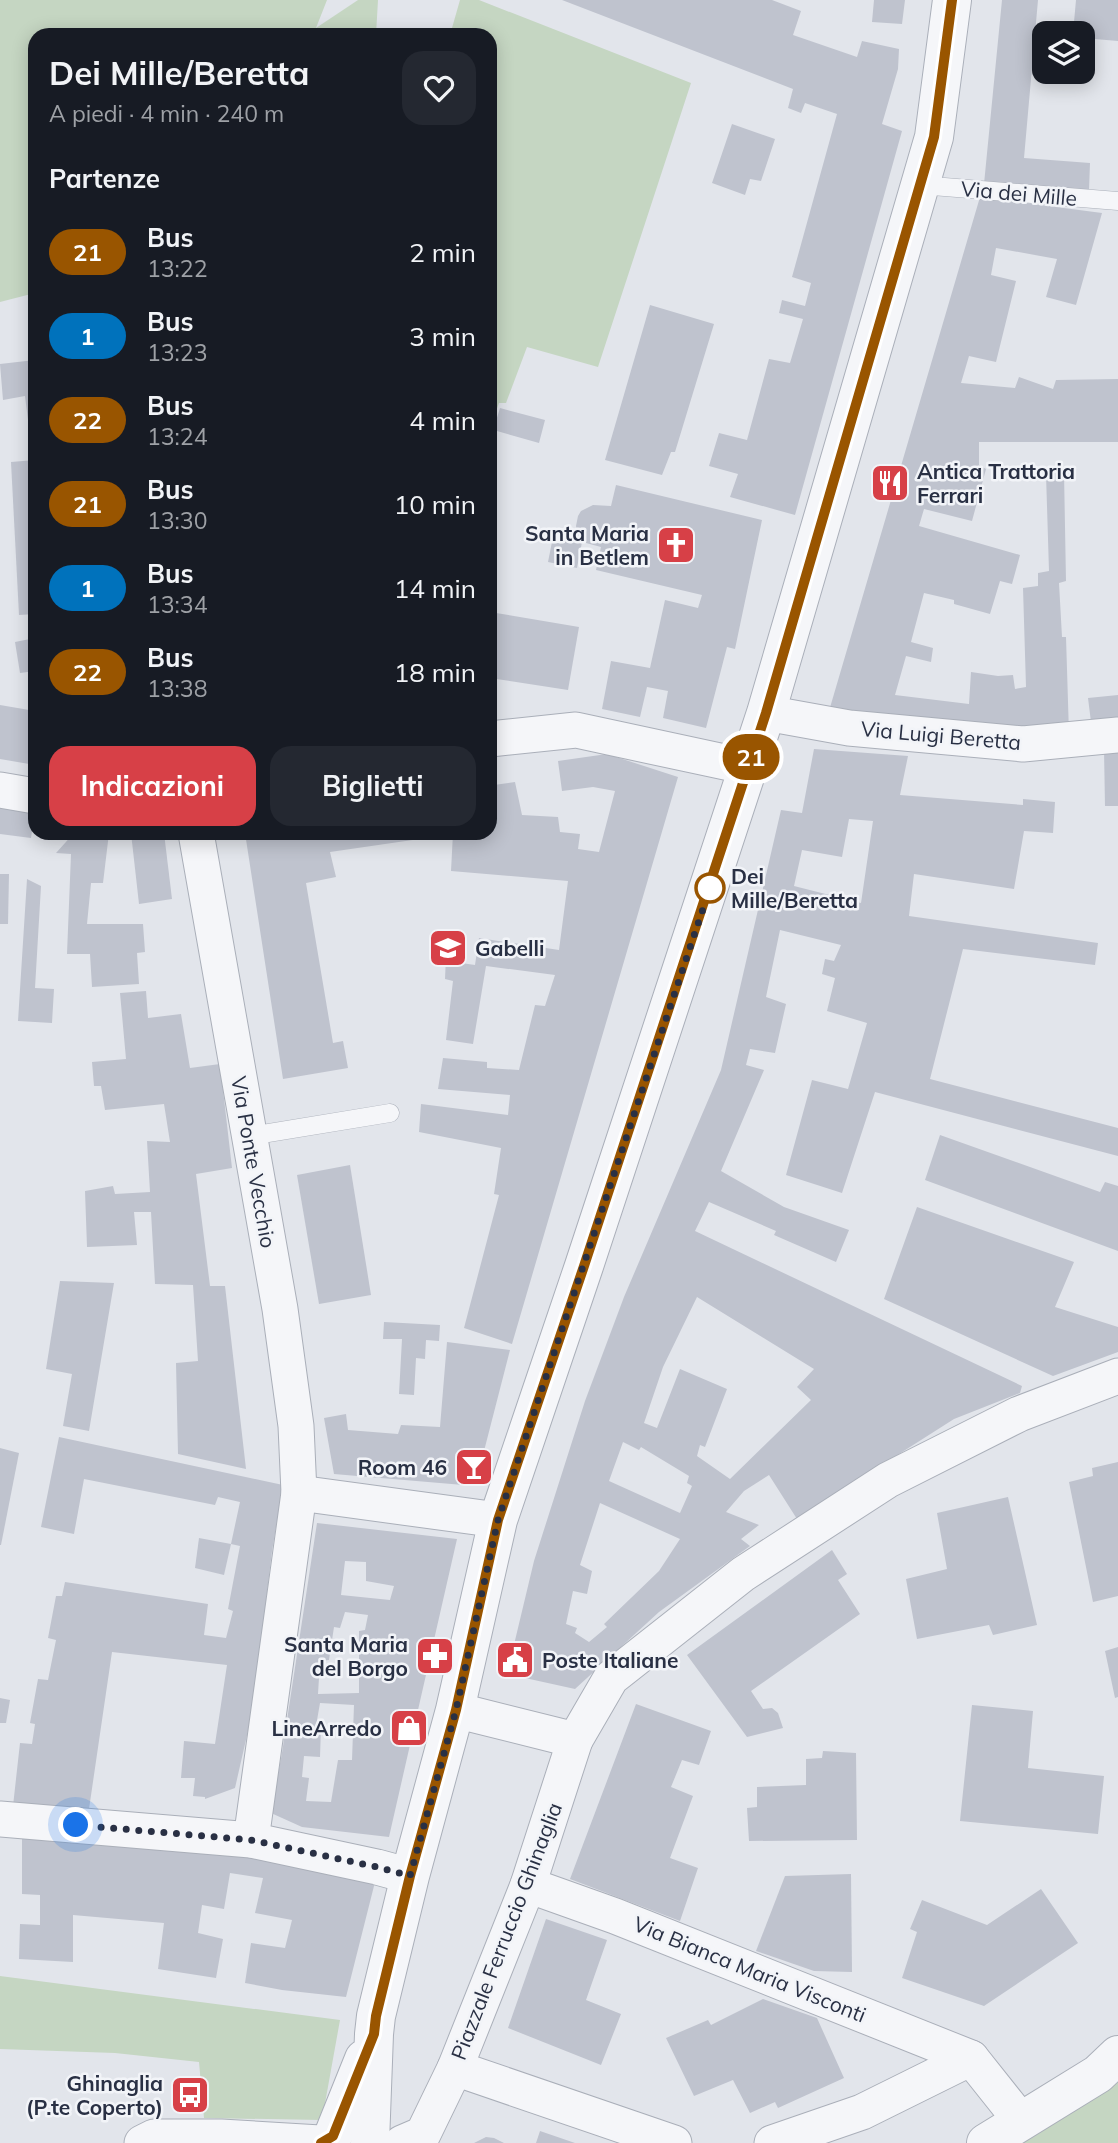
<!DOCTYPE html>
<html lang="it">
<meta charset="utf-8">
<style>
body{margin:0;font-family:Mulish,sans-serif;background:#242831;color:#f1f3f6;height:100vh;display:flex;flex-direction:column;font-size:26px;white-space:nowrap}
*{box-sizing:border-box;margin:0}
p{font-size:23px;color:#9ea1a6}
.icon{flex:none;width:38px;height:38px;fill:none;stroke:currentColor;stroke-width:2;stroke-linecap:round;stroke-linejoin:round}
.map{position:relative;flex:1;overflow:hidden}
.details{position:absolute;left:28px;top:28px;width:469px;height:812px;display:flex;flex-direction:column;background:#171b24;border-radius:21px;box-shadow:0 4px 18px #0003}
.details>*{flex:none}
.badge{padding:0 14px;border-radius:23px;font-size:24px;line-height:46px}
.buttons{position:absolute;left:1032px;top:21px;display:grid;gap:14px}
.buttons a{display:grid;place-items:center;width:63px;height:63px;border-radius:14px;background:#171b24;box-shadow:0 4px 18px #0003;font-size:35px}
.you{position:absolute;width:35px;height:35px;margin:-18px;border:5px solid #fff;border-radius:50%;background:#1a73e8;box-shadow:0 0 0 10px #1a73e833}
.map>.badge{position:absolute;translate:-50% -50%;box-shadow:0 0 0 4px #fff}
h2{padding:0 21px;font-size:26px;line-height:63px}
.round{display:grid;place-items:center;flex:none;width:74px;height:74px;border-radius:21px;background:#242831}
.overview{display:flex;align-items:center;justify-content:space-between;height:119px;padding:0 21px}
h1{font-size:33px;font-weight:700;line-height:52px}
.button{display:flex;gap:14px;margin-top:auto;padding:14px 21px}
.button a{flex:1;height:80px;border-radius:21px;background:#d74047;color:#fff;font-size:28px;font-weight:700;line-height:80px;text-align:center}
.button a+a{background:#242831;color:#f1f3f6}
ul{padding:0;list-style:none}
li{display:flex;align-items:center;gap:21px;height:84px;padding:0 21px}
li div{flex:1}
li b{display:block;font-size:26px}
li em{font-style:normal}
li .badge{min-width:77px;font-weight:700;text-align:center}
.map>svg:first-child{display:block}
.green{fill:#c5d6c2}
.building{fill:#bfc3ce;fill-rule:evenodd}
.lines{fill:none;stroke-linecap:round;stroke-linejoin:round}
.service-casing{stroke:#aaafb9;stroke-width:19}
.minor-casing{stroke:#aaafb9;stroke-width:37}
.tertiary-casing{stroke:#aaafb9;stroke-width:40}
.service{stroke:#f5f6f9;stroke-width:18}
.minor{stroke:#f5f6f9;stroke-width:35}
.tertiary{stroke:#f5f6f9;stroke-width:38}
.line-casing{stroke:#fff;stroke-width:16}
.line{stroke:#950;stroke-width:10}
.walk{stroke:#293044;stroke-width:7;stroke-dasharray:0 12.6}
.stop-dot{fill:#fff;stroke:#950;stroke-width:3.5}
.labels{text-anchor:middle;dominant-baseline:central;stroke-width:5;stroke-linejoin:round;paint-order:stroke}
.street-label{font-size:21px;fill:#293044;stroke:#f2f4f8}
.poi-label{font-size:21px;font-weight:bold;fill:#293044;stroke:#f2f4f8;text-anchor:end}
.stop-label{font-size:21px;font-weight:bold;fill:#293044;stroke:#f2f4f8;text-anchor:start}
</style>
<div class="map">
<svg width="1118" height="2143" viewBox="0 0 1118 2143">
<rect width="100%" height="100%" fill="#e2e5eb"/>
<!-- green -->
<g class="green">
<polygon points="0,0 327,0 316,28 358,0 378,0 376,35 35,35 35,293 0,302"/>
<polygon points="460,0 479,0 691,83 598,367 527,347 506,403 499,403 494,417 490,415 490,35 450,35"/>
<polygon points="0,1976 340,2020 322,2120 204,2118 199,2062 115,2053 0,2049"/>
<polygon points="1118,2074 1118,2143 1010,2143"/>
</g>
<!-- building -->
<g class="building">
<polygon points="562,0 772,0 801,11 793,35 857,57 862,41 899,49 898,69 882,124 902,131 795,515 730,497 738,474 709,466 719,433 747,440 769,359 790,363 803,319 779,313 782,300 805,306 811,283 792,277 837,114 805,103 801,113 788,108 793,89"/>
<polygon points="874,0 905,0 902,24 872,22"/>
<polygon points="1002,0 1038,0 1024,158 1090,163 1089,190 984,184"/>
<polygon points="1076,0 1118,0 1118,41 1083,38 1083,33 1073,33"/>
<polygon points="732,124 775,139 761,181 750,179 745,195 712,183"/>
<polygon points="980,197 1102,213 1076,305 1046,297 1057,259 996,248 991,275 1016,281 996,362 969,356 961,383 1015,388 1019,377 1053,389 1056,380 1118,379 1118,442 979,442 979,465 986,469 972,521 924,509 919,526 1020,555 1012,584 1000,581 990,614 954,604 954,600 924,593 911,642 933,648 931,662 906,656 895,695 969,704 971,672 998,676 1013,675 1015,689 1026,687 1023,588 1038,586 1038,573 1049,571 1046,474 1064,472 1066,581 1059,583 1062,637 1066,637 1069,734 829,711"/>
<polygon points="650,305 714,324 675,452 671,452 662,475 605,460"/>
<polygon points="35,360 35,427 29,428 25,396 3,400 0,364"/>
<polygon points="500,408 545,420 539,443 490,429 490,420 496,421"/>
<polygon points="35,460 35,614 19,615 11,462"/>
<polygon points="616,485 762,520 735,649 727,647 706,728 663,718 668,691 647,687 640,717 602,709 611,661 650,668 665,600 698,608 702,595 596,570 601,547 586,543 578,535 576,526 578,516 581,511 593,505 611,506"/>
<polygon points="553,537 582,542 577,568 548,562"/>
<polygon points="490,612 579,627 568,690 490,678"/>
<polygon points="35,638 35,671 20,673 15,642"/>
<polygon points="1118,695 1118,728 1092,730 1088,698"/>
<polygon points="0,705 35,711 35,765 0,759"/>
<polygon points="1118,748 1118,806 1105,806 1104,749"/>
<path d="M 814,749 L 908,756 L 900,795 L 1023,805 L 1023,799 L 1055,802 L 1053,833 L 1024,831 L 1014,889 L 914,874 L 909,916 L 1098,943 L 1095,965 L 963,949 L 930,1079 L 1118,1128 L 1118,1156 L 875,1092 L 842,1193 L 786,1175 L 812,1080 L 848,1089 L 867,1023 L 827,1011 L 835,978 L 822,974 L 825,959 L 834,961 L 841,945 L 780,930 L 766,997 L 786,1004 L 775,1053 L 750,1049 L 746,1065 L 764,1070 L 721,1171 L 784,1207 L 849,1230 L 836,1262 L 774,1235 L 776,1231 L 709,1202 L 695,1231 L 1022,1386 L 1020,1393 L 954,1419 L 797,1519 L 769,1475 L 744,1491 L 726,1512 L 759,1525 L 741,1539 L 750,1546 L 659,1612 L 575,1689 L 507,1674 L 534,1561 L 585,1401 L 624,1297 L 721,1070 L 781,810 L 802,813 ZM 849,819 L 873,821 L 861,903 L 794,886 L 802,850 L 842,857 ZM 697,1297 L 814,1369 L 797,1387 L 811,1400 L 730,1479 L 697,1456 L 700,1445 L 705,1447 L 727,1389 L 680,1369 L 657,1428 L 644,1423 L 663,1367 ZM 623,1442 L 639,1450 L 641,1447 L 689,1476 L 687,1483 L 692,1486 L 680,1513 L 609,1481 ZM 600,1503 L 680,1539 L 659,1571 L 604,1624 L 607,1627 L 589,1642 L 575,1633 L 577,1628 L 566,1624 L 573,1591 L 587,1594 L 592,1571 L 580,1565 Z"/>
<polygon points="607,754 678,777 512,1344 464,1328 499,1195 494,1194 501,1148 419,1132 421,1104 508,1115 510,1095 438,1089 443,1058 487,1062 487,1068 519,1070 535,1005 545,1006 555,975 486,966 473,1044 446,1040 453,981 445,979 447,933 463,937 461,963 475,965 479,938 559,950 568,881 451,871 453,833 490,833 490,769 492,769 494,785 515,782 522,815 558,817 560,832 580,834 578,849 599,852 615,791 593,787 562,791 558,761"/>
<polygon points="0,805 35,811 31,838 0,834"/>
<polygon points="74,833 109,833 103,883 91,883 87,924 143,924 145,952 137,953 139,984 92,987 90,954 67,954 71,854 56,853"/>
<polygon points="131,833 164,833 172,899 139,904"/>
<polygon points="245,833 447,833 447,835 330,852 336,877 306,883 333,1043 343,1041 348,1068 283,1079"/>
<polygon points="0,874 9,874 8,924 0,924"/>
<polygon points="27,879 41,886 35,988 54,989 52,1023 18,1021"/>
<polygon points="146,991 148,1018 181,1014 190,1068 220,1064 232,1168 196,1174 210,1286 225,1286 246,1469 178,1454 176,1363 198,1361 193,1285 155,1284 151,1212 134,1212 137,1245 87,1247 85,1191 113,1186 115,1194 150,1192 147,1141 170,1142 164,1104 105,1110 101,1086 94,1086 92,1062 126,1059 120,993"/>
<polygon points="940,1135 1100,1192 1105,1182 1118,1186 1118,1251 925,1180"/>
<polygon points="350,1165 371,1295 319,1304 297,1175"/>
<polygon points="917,1207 1074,1262 1055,1307 1118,1327 1118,1352 1053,1376 884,1299"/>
<polygon points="60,1281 114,1283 89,1431 63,1426 72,1374 46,1369"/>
<polygon points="384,1322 440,1325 439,1341 426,1340 425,1359 416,1358 414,1395 399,1394 402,1339 383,1339"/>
<polygon points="447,1342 510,1350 475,1486 334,1474 324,1418 346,1414 348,1430 398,1434 401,1425 440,1427"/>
<polygon points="59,1437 283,1485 272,1551 256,1685 250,1722 235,1788 205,1799 205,1797 193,1796 195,1778 181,1778 184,1741 215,1744 227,1665 112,1652 89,1809 13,1806 20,1743 32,1744 35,1724 30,1723 38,1679 48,1680 56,1640 48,1638 56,1596 62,1596 65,1582 208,1604 204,1635 226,1638 233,1611 228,1609 240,1546 231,1544 240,1502 218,1497 215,1505 84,1479 74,1534 41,1527"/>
<polygon points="0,1448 19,1453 1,1545 0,1545"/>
<polygon points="1118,1462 1118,1596 1093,1602 1069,1482 1093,1476 1092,1468"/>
<polygon points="1008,1497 1037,1625 993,1635 989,1625 917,1639 906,1579 947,1569 937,1513"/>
<path d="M 317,1523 L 457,1539 L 389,1837 L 302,1827 L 271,1813 L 282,1753 ZM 345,1561 L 366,1562 L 366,1581 L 394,1586 L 390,1600 L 341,1595 ZM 345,1612 L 368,1615 L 365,1630 L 359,1631 L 359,1693 L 318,1694 L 320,1661 L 329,1660 L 334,1627 L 340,1628 ZM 320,1703 L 354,1705 L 352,1760 L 338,1760 L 331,1802 L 306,1801 L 309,1778 L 302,1777 L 304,1756 L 320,1757 L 321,1727 L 316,1726 Z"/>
<polygon points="199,1538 231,1544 224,1575 195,1568"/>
<polygon points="832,1550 847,1574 838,1580 860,1614 751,1691 763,1709 772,1708 778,1713 783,1728 747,1737 687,1655"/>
<polygon points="1118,1647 1118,1697 1115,1698 1105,1651"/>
<polygon points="0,1698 10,1700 6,1723 0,1723"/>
<polygon points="636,1704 711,1731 699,1765 682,1760 671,1787 693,1796 670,1858 698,1868 680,1921 570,1879"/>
<polygon points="972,1705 1033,1711 1028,1768 1104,1776 1098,1834 960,1821"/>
<polygon points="823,1751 856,1753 857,1840 749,1841 747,1808 757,1807 757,1787 806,1785 806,1759 822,1758"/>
<polygon points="22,1831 226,1850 375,1882 346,1997 282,1990 245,1983 251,1943 285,1948 292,1920 255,1913 263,1878 230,1873 224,1909 202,1905 198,1933 223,1939 216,1978 158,1969 164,1923 73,1915 73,1962 19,1959 20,1924 40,1925 40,1895 22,1894"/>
<polygon points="851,1874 852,1972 814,1971 756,1951 785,1876"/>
<polygon points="1041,1889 1078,1943 984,2006 902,1978 917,1932 910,1929 922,1900 987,1925"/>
<polygon points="546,1919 607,1940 586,2000 621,2014 601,2065 508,2028"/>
<polygon points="763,1999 817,2018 844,2078 778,2108 775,2102 750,2113 733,2080 694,2096 666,2038 708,2020 711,2025"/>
<polygon points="540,2131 575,2143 536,2143"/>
<polygon points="486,2137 494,2138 504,2143 474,2143"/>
</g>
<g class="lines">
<defs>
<g id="service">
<polyline points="920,185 1118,201"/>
<polyline points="250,1136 390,1113"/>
</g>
<g id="minor">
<polyline points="766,713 849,728 1023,744 1118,735"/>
<polyline points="490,739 576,730 748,767"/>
<polyline points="0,790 35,796"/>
<polyline points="196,833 280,1309 296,1426 299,1493 251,1840"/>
<polyline points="299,1493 498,1520"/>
<polyline points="575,1740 611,1678 743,1574 888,1480 1019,1414 1118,1376"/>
<polyline points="0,1819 251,1840 377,1867 410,1876"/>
<polyline points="528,1885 615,1916 971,2058 1022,2122"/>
<polyline points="455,2068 674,2143"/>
<polyline points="142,2143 154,2137 221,2137 320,2143"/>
<polyline points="402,2143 423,2134 455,2068 528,1885 575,1740 455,1710"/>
<polyline points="772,2143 862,2112 971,2058"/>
</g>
<g id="tertiary">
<polyline points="333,2136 364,2059"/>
<polyline points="370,2143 374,2034 376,2016 410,1876 455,1710 498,1520 584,1266 766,713 934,137 952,0"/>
<polyline points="986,2143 1098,2074 1118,2055"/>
</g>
</defs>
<!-- service casing -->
<use href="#service" class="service-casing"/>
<!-- minor casing -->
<use href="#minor" class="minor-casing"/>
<!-- tertiary casing -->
<use href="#tertiary" class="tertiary-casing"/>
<!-- service -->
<use href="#service" class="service"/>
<!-- minor -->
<use href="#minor" class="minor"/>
<!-- tertiary -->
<use href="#tertiary" class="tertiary"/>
</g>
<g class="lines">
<defs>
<polyline id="line" points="321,2143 333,2136 374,2034 376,2016 410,1876 456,1710 498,1520 584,1266 766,713 934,137 952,0"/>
</defs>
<!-- line casing -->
<use href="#line" class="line-casing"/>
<!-- line -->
<use href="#line" class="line"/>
<!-- walk -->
<polyline class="walk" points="76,1825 251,1840 377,1867 410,1876 456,1710 498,1520 710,888"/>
</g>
<!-- icons -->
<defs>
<symbol id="restaurant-square" viewBox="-11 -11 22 22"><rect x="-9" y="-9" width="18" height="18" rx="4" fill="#d74047" stroke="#f2f4f8"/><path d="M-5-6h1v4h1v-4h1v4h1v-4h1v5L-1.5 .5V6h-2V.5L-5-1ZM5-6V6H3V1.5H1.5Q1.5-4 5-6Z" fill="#fff"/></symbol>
<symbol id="church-square" viewBox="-11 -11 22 22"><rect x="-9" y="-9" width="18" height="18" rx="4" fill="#d74047" stroke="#f2f4f8"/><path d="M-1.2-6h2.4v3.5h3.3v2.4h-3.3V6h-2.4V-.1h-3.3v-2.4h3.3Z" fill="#fff"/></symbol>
<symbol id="school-square" viewBox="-11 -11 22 22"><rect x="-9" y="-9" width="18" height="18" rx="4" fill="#d74047" stroke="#f2f4f8"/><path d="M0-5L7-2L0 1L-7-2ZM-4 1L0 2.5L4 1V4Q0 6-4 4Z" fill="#fff"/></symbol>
<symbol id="bar-square" viewBox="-11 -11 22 22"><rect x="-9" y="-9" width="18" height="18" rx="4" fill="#d74047" stroke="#f2f4f8"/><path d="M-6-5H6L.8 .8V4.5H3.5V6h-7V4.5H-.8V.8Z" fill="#fff"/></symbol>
<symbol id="pharmacy-square" viewBox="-11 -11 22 22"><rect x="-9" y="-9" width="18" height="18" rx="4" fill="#d74047" stroke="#f2f4f8"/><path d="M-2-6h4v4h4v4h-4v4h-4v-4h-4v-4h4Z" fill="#fff"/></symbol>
<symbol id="civic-square" viewBox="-11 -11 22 22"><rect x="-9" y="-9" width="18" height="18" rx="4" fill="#d74047" stroke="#f2f4f8"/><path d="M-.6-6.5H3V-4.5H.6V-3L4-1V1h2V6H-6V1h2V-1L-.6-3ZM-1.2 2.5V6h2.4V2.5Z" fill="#fff"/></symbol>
<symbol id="shop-square" viewBox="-11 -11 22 22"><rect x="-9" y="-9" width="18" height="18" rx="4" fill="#d74047" stroke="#f2f4f8"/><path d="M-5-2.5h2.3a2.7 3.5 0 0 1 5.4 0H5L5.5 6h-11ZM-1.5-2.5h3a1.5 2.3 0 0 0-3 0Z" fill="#fff"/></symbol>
<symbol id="bus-square" viewBox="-11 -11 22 22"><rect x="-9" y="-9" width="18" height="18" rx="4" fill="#d74047" stroke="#f2f4f8"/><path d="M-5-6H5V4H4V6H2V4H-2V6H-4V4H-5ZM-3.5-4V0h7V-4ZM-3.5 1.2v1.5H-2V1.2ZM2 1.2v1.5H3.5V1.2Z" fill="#fff"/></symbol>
</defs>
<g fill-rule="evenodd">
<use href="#restaurant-square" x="868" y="461" width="44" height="44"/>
<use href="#church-square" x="654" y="523" width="44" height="44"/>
<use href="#school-square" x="426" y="926" width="44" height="44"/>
<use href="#bar-square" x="452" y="1445" width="44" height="44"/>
<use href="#pharmacy-square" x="413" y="1634" width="44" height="44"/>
<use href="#civic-square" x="493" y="1638" width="44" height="44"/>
<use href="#shop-square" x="387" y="1706" width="44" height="44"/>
<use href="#bus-square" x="168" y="2073" width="44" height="44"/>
</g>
<!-- markers -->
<circle class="stop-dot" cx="710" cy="888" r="14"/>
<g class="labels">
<!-- street labels -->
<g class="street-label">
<text transform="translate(1019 193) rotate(5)">Via dei Mille</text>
<text transform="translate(941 735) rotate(5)">Via Luigi Beretta</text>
<text transform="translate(254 1162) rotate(80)">Via Ponte Vecchio</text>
<text transform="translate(506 1931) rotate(-69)">Piazzale Ferruccio Ghinaglia</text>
<text transform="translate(750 1969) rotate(22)">Via Bianca Maria Visconti</text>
</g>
<!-- poi labels -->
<g class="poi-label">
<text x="917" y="471" text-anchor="start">Antica Trattoria<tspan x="917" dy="24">Ferrari</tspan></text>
<text x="649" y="533">Santa Maria<tspan x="649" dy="24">in Betlem</tspan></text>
<text x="475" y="948" text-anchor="start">Gabelli</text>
<text x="447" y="1467">Room 46</text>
<text x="408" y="1644">Santa Maria<tspan x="408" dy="24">del Borgo</tspan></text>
<text x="542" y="1660" text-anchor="start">Poste Italiane</text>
<text x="382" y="1728">LineArredo</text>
<text x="163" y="2083">Ghinaglia<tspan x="163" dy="24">(P.te Coperto)</tspan></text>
</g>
<!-- stop labels -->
<g class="stop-label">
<text x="731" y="876">Dei<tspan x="731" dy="24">Mille/Beretta</tspan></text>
</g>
</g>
</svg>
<div class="buttons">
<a><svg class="icon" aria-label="layers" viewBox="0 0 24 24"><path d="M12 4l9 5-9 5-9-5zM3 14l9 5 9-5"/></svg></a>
</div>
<div class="you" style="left:76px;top:1825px"></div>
<b class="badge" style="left:751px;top:757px;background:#950;color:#fff">21</b>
<section class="details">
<div class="overview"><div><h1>Dei Mille/Beretta</h1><p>A piedi · 4 min · 240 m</p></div><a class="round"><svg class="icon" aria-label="heart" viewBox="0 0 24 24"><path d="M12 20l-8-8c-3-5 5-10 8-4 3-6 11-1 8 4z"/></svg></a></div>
<h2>Partenze</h2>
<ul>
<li><span class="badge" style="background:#950;color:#fff">21</span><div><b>Bus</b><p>13:22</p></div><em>2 min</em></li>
<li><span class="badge" style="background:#0072bc;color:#fff">1</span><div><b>Bus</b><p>13:23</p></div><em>3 min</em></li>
<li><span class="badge" style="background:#950;color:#fff">22</span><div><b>Bus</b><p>13:24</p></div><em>4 min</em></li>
<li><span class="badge" style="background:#950;color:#fff">21</span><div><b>Bus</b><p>13:30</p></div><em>10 min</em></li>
<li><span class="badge" style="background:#0072bc;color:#fff">1</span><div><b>Bus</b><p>13:34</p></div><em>14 min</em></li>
<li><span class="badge" style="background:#950;color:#fff">22</span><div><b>Bus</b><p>13:38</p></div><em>18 min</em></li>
</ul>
<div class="button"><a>Indicazioni</a><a>Biglietti</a></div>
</section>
</div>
